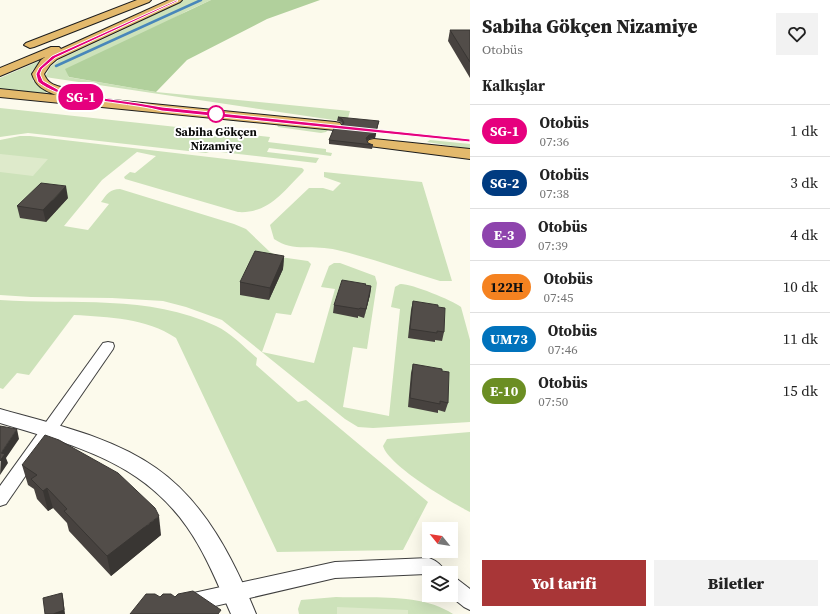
<!DOCTYPE html>
<html lang="tr">
<meta charset="utf-8">
<style>
body{margin:0;font-family:"Source Serif 4",serif;background:#f2f2f2;color:#222;height:100vh;display:flex;flex-direction:column;font-size:15px;white-space:nowrap}
*{box-sizing:border-box;margin:0}
p{font-size:13px;color:#767676}
.icon{flex:none;width:22px;height:22px;fill:none;stroke:currentColor;stroke-width:2;stroke-linecap:round;stroke-linejoin:round}
.map{position:relative;flex:1;overflow:hidden}
.sheet{display:flex;flex-direction:column;background:#fff;width:360px}
.sheet>*{flex:none}
.badge{padding:0 8px;border-radius:13px;font-size:14px;line-height:26px}
.needle{width:26px;rotate:300deg}
.buttons{position:absolute;left:422px;top:522px;display:grid;gap:8px}
.buttons a{display:grid;place-items:center;width:36px;height:36px;border-radius:0px;background:#fff;box-shadow:0 4px 16px #0002;font-size:20px}
.map>.badge{position:absolute;translate:-50% -50%;box-shadow:0 0 0 2px #fff}
h2{padding:0 12px;font-size:15px;line-height:36px}
.round{display:grid;place-items:center;flex:none;width:42px;height:42px;border-radius:0px;background:#f2f2f2}
.summary{display:flex;align-items:center;justify-content:space-between;height:68px;padding:0 12px}
h1{font-size:19px;font-weight:800;line-height:30px}
.cta{display:flex;gap:8px;margin-top:auto;padding:8px 12px}
.cta a{flex:1;height:46px;border-radius:0px;background:#a83637;color:#fff;font-size:16px;font-weight:800;line-height:46px;text-align:center}
.cta a+a{background:#f2f2f2;color:#222}
ul{padding:0;list-style:none}
li{display:flex;align-items:center;gap:12px;height:52px;padding:0 12px;border-top:1px solid #e0e0e0}
li div{flex:1}
li b{display:block;font-size:15px}
li em{font-style:normal}
li .badge{min-width:44px;font-weight:700;text-align:center}
main{display:flex;flex:1;min-height:0}
.map>svg:first-child{display:block}
.green{fill:#cde2ba}
.forest{fill:#b1d09c}
.pitch{fill:#deeacb}
.lines{fill:none;stroke-linecap:round;stroke-linejoin:round}
.stream{stroke:#4887ba;stroke-width:2.5}
.minor-casing{stroke:#3e3e3e;stroke-width:2}
.tertiary-casing{stroke:#3e3e3e;stroke-width:2}
.trunk-casing{stroke:#1c1c1c;stroke-width:2}
.minor{fill:#fff;fill-rule:evenodd}
.tertiary{fill:#fff;fill-rule:evenodd}
.trunk{fill:#e3b96c;fill-rule:evenodd}
.wall{fill:#47423f}
.shaded-wall{fill:#393633}
.building{fill:#524d49;stroke:#393633}
.line{fill:#e6007e;stroke:#fff}
.stop-dot{fill:#fff;stroke:#e6007e;stroke-width:2}
.labels{text-anchor:middle;dominant-baseline:central;stroke-width:4;stroke-linejoin:round;paint-order:stroke}
.far-stop-label{font-size:12px;font-weight:bold;fill:#0b0b0b;stroke:#fff}
</style>
<main>
<div class="map">
<svg width="470" height="614" viewBox="0 0 470 614">
<rect width="100%" height="100%" fill="#fcfaec"/>
<!-- green -->
<g class="green">
<polygon points="183,0 211,0 187,11 68,77 156,92 350,111 347,122 45,77 50,67 60,59 123,30"/>
<polygon points="53,55 40,63 32,71 33,81 51,92 42,93 0,89 0,78"/>
<polygon points="0,108 270,137 268,142 326,149 326,152 332,153 331,156 269,148 267,152 319,158 316,163 212,151 206,153 28,133 0,137"/>
<polygon points="277,125 322,128 328,130 326,132 321,133 278,127"/>
<path d="M 20,136 L 30,136 L 302,168 L 304,170 L 303,172 C 283,192 268,214 238,212 L 125,179 L 124,177 L 130,172 L 135,173 L 156,156 L 137,152 L 102,180 L 64,226 L 88,230 L 109,204 L 101,202 C 107,194 110,189 120,189 L 234,224 L 246,229 L 270,252 L 280,257 L 308,261 L 311,264 L 291,315 L 276,313 L 262,352 L 314,363 L 335,289 L 321,287 L 329,266 L 334,263 L 340,263 L 375,276 L 377,283 L 367,349 L 353,347 L 343,407 L 389,416 L 400,309 L 391,307 L 395,287 C 397,286 399,284 401,284 C 412,284 452,300 461,307 L 470,340 L 470,422 L 373,428 L 358,427 L 345,419 L 222,320 L 186,307 L 163,301 L 112,298 L 31,297 L 0,295 L 0,140 Z"/>
<polygon points="430,140 470,144 470,149 427,142"/>
<path d="M 324,172 L 422,182 L 452,281 L 440,281 C 406,271 371,258 337,250 C 314,244 294,253 274,239 L 270,225 L 309,188 L 323,188 L 333,191 L 341,183 L 324,177 Z"/>
<path d="M 0,300 C 72,305 149,294 216,326 C 231,333 244,347 257,358 L 256,365 L 298,402 L 306,400 L 428,502 L 403,550 L 277,552 L 176,338 C 146,318 109,317 74,315 L 29,375 L 17,373 L 3,389 L 0,388 Z"/>
<path d="M 470,432 L 470,512 C 450,502 389,466 383,446 L 387,439 Z"/>
<path d="M 336,597 C 371,598 423,593 453,614 L 299,614 L 298,609 L 301,600 Z"/>
</g>
<!-- forest -->
<polygon class="forest" points="211,0 320,0 267,19 187,60 156,92 69,77 65,69"/>
<!-- pitch -->
<g class="pitch">
<polygon points="0,154 48,159 33,176 0,172"/>
<polygon points="337,607 408,610 408,614 337,614"/>
</g>
<g class="lines">
<!-- stream -->
<polyline class="stream" points="56,66 201,0"/>
<defs>
<g id="minor">
<polygon points="108,342 113,343 114,346 113,349 6,504 0,506 0,486 103,343"/>
<path d="M 429,558 C 437,561 442,565 446,573 L 429,573 L 429,577 L 426,574 L 335,578 L 189,612 L 183,609 L 180,603 L 183,597 L 189,594 L 335,562 Z"/>
<polygon points="451,577 457,579 470,589 470,610 464,607 449,595 451,595"/>
</g>
<path id="tertiary" d="M 0,409 C 52,424 111,436 156,468 C 205,502 234,560 256,614 L 231,614 C 218,585 206,554 187,527 C 141,461 73,445 0,423 Z"/>
<g id="trunk">
<polygon points="137,0 151,0 149,2 34,47 30,48 24,45 26,43"/>
<path d="M 169,0 L 182,0 L 180,2 L 57,59 L 50,65 L 44,74 C 50,90 66,84 74,94 L 72,96 L 335,122 L 340,123 L 342,126 L 340,129 L 335,130 L 0,97 L 0,89 L 56,95 C 44,90 36,87 32,74 L 41,60 L 45,57 L 0,76 L 0,68 L 51,47 L 59,47 L 61,49 Z"/>
<polygon points="374,139 470,149 470,159 369,146 367,143 369,140"/>
</g>
</defs>
<!-- minor casing -->
<use href="#minor" class="minor-casing"/>
<!-- tertiary casing -->
<use href="#tertiary" class="tertiary-casing"/>
<!-- trunk casing -->
<use href="#trunk" class="trunk-casing"/>
<!-- minor -->
<use href="#minor" class="minor"/>
<!-- tertiary -->
<use href="#tertiary" class="tertiary"/>
<!-- trunk -->
<use href="#trunk" class="trunk"/>
</g>
<!-- wall -->
<g class="wall">
<polygon points="450,30 470,30 470,78 448,41"/>
<polygon points="338,117 378,125 375,138 369,139 367,140 368,143 373,145 372,149 329,144 329,140 342,125 341,122 337,121"/>
<polygon points="68,198 46,222 20,218 17,206"/>
<polygon points="284,256 283,269 269,300 240,295 240,282"/>
<polygon points="371,286 370,295 364,318 358,316 358,318 333,313 334,305"/>
<polygon points="413,301 444,332 442,341 435,340 435,342 408,338 411,310"/>
<polygon points="413,364 442,371 448,403 445,412 438,410 438,413 408,407 411,373"/>
<polygon points="22,465 161,535 111,576 69,531 67,523 53,508 48,511 37,499 34,489 28,485"/>
</g>
<!-- shaded-wall -->
<g class="shaded-wall">
<polygon points="379,121 375,138 369,139 366,142 366,138"/>
<polygon points="66,186 68,198 46,222 43,210"/>
<polygon points="284,256 283,269 269,300 270,288"/>
<polygon points="371,286 370,295 364,318 366,309"/>
<polygon points="17,429 19,439 6,458 8,463 0,475 1,453"/>
<polygon points="47,488 53,508 48,511 43,491"/>
<polygon points="159,516 161,535 111,576 107,556"/>
<polygon points="62,593 63,597 65,614 53,614"/>
</g>
<!-- building -->
<g class="building">
<polygon points="450,30 470,30 470,62"/>
<polygon points="338,117 379,121 375,134 369,135 366,138 368,143 373,145 329,140 334,128 341,127 344,123 342,119"/>
<polygon points="41,183 66,186 43,210 17,206"/>
<polygon points="255,251 284,256 270,288 240,282"/>
<polygon points="342,280 366,284 365,285 371,286 366,309 360,308 359,309 334,305"/>
<polygon points="413,301 438,305 438,307 445,308 444,332 437,331 437,333 410,329"/>
<polygon points="413,364 442,369 442,371 449,372 448,403 440,401 440,404 410,398"/>
<polygon points="0,426 17,429 1,453 5,454 0,461"/>
<polygon points="45,435 59,440 118,473 155,508 159,516 107,556 64,511 67,509 47,488 43,491 31,479 37,475 22,465"/>
<polygon points="193,591 221,610 218,614 130,614 146,594 155,594 160,597 163,594 171,594 175,597 178,594"/>
<polygon points="62,593 64,610 53,614 45,614 43,598"/>
</g>
<!-- line -->
<path class="line" d="M 177,0 L 178,1 L 55,58 L 42,69 L 40,74 L 43,81 L 59,90 L 75,94 L 138,103 L 162,107 L 470,139 L 470,142 L 162,111 C 147,107 131,105 116,103 C 90,99 60,99 38,82 L 36,74 L 39,68 L 52,56 Z"/>
<!-- markers -->
<circle class="stop-dot" cx="216" cy="114" r="8"/>
<g class="labels">
<!-- far-stop labels -->
<g class="far-stop-label">
<text x="216" y="132">Sabiha Gökçen<tspan x="216" dy="14">Nizamiye</tspan></text>
</g>
</g>
</svg>
<div class="buttons">
<a><svg class="needle" viewBox="-14 -14 28 28"><path d="M0-13l5 13h-10z" fill="#e53935"/><path d="M0 13l5-13h-10z" fill="#767676"/></svg></a>
<a><svg class="icon" aria-label="layers" viewBox="0 0 24 24"><path d="M12 4l9 5-9 5-9-5zM3 14l9 5 9-5"/></svg></a>
</div>
<b class="badge" style="left:81px;top:97px;background:#e6007e;color:#fff">SG-1</b>
</div>
<section class="sheet">
<div class="summary"><div><h1>Sabiha Gökçen Nizamiye</h1><p>Otobüs</p></div><a class="round"><svg class="icon" aria-label="heart" viewBox="0 0 24 24"><path d="M12 20l-8-8c-3-5 5-10 8-4 3-6 11-1 8 4z"/></svg></a></div>
<h2>Kalkışlar</h2>
<ul>
<li><span class="badge" style="background:#e6007e;color:#fff">SG-1</span><div><b>Otobüs</b><p>07:36</p></div><em>1 dk</em></li>
<li><span class="badge" style="background:#003b80;color:#fff">SG-2</span><div><b>Otobüs</b><p>07:38</p></div><em>3 dk</em></li>
<li><span class="badge" style="background:#8e44ad;color:#fff">E-3</span><div><b>Otobüs</b><p>07:39</p></div><em>4 dk</em></li>
<li><span class="badge" style="background:#f58220;color:#111">122H</span><div><b>Otobüs</b><p>07:45</p></div><em>10 dk</em></li>
<li><span class="badge" style="background:#0072bc;color:#fff">UM73</span><div><b>Otobüs</b><p>07:46</p></div><em>11 dk</em></li>
<li><span class="badge" style="background:#6b8e23;color:#fff">E-10</span><div><b>Otobüs</b><p>07:50</p></div><em>15 dk</em></li>
</ul>
<div class="cta"><a>Yol tarifi</a><a>Biletler</a></div>
</section>
</main>
